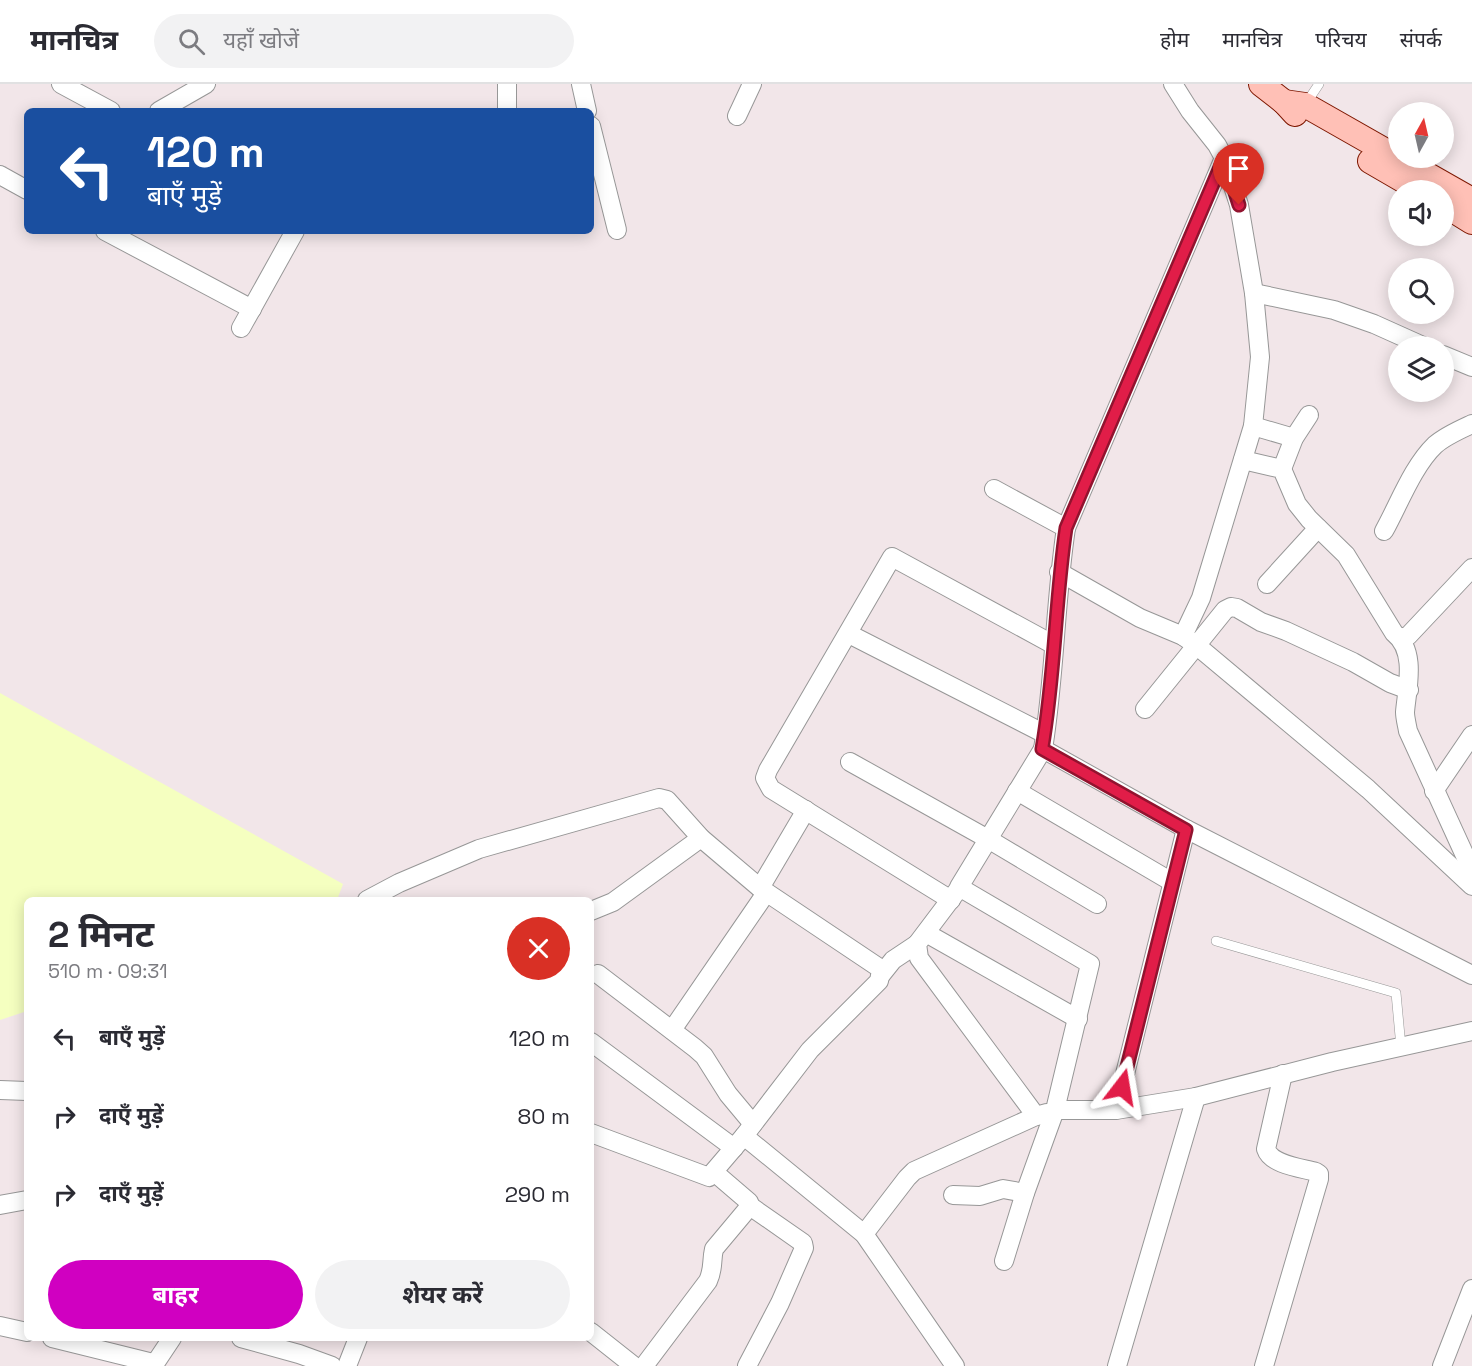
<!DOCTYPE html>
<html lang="hi">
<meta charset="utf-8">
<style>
body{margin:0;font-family:"Space Grotesk","Noto Sans Devanagari",sans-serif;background:#f2f2f3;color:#2b2b33;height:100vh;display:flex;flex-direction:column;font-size:22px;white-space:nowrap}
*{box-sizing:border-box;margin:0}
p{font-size:20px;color:#7c7c81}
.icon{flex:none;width:33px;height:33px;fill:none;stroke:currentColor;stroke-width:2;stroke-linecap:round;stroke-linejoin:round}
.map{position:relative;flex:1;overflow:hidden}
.sheet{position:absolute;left:24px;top:813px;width:570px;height:444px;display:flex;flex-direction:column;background:#fff;border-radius:9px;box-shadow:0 3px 15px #0003}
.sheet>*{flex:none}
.hud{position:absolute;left:24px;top:24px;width:570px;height:126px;border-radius:9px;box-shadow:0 3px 15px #0003;background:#1a4fa0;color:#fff;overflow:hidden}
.needle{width:39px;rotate:8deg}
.fabs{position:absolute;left:1388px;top:18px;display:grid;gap:12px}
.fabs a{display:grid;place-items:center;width:66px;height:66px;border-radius:50%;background:#fff;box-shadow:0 3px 15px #0003;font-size:30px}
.pin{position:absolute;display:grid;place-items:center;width:51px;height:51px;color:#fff;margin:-62px -26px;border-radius:50% 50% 50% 0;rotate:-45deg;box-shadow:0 0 6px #0007}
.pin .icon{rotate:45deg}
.me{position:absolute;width:66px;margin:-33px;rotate:14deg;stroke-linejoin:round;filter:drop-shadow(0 0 4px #0008)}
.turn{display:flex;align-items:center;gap:21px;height:126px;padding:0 24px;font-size:27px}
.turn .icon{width:78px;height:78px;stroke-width:2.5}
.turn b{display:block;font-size:42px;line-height:51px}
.round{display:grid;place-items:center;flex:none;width:63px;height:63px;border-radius:32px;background:#f2f2f3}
.overview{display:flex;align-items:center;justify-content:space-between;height:102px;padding:0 24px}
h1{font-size:36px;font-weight:700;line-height:45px}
.button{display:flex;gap:12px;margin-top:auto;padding:12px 24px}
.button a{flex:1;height:69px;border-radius:36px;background:#d000c1;color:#fff;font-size:24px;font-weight:700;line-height:69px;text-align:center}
.button a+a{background:#f2f2f3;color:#2b2b33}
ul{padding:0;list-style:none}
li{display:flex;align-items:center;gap:18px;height:78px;padding:0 24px}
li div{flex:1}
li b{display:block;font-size:22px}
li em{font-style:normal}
header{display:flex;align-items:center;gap:36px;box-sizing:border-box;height:84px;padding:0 30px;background:#fff;border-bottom:2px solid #e1e1e2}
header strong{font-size:28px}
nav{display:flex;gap:33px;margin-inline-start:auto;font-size:21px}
.search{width:420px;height:54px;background:#f2f2f3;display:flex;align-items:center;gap:15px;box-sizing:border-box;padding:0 21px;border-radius:33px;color:#7c7c81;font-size:22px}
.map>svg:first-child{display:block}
</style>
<header>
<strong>मानचित्र</strong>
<div class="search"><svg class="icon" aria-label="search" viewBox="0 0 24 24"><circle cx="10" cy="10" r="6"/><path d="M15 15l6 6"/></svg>यहाँ खोजें</div>
<nav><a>होम</a><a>मानचित्र</a><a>परिचय</a><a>संपर्क</a></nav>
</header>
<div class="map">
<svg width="1472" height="1282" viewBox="0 0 1472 1282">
<rect width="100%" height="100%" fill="#f2e6e9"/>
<!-- park -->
<path fill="#f5ffc0" d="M0,609L343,800L337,816H27V927L0,936Z"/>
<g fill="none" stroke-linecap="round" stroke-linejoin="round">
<defs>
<g id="service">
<path d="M1305,21L1319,0"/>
<path d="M1216,857L1396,909L1401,963"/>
</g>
<g id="minor">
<path d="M61,0L111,27"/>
<path d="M581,0L587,27"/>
<path d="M1173,0L1190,27L1217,61L1224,74L1239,121L1254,209L1260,273L1253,342L1201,514L1183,552"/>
<path d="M159,27L206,0"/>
<path d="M507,27V0"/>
<path d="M737,32L752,0"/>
<path d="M591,42L617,146"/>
<path d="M0,91L27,106"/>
<path d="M105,147L252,225"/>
<path d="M1254,209L1334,226L1374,240L1423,262"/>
<path d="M241,244L295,147"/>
<path d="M1443,271L1472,283"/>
<path d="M1253,342L1294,354"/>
<path d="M1243,376L1282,385L1297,420L1309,435L1346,471L1394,549C1417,567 1407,604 1405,628C1405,634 1407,641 1408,647L1472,787"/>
<path d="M1282,385L1294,354L1309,331"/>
<path d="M994,405L1066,444C1055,517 1055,592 1043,665"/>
<path d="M1066,444L1224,74"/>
<path d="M1384,447C1399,420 1413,382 1435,361C1445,352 1459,346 1472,340"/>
<path d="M1059,488L1140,534L1183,552L1196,561L1368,705L1472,802"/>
<path d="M1267,500L1318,444"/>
<path d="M849,550L1045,650"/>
<path d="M1400,554L1408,552L1472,484"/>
<path d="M1145,625L1225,526L1231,523L1237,524L1261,538L1286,547L1353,578L1390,599L1409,606"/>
<path d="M850,678L988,755L1097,820"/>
<path d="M1017,707L1172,798"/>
<path d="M1434,707L1472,651"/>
<path d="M1186,745L1116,1026L1196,1013L1332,978L1472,947"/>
<path d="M760,804L806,726"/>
<path d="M957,807L917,860L919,874L1036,1032L1047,1029"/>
<path d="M367,816L399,799L479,765L659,714L667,716L701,754L760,804L878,883L881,886L879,897L810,966L744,1052L709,1093L591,1049"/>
<path d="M951,816L771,705L765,694L768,686L892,473L1054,561"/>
<path d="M591,827L613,818L701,754"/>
<path d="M926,849L1078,935"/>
<path d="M598,890L695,964L704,972L728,1010L753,1040"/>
<path d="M881,891L893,876L917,860"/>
<path d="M672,946L766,809"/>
<path d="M591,958L734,1064"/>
<path d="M0,1006L27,1007"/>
<path d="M1116,1026H1055L1090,880L959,803L1043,665L1186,745L1472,891"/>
<path d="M744,1052L864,1150"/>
<path d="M953,1111L980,1112L1003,1105L1025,1109"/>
<path d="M0,1121L27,1116"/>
<path d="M1004,1177L1025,1109L1055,1026"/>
<path d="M0,1242L27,1248"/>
<path d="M591,1248L634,1282"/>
<path d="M52,1254L153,1279L156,1278L172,1254"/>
<path d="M241,1254L299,1270L332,1282"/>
<path d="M347,1282L358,1254"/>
<path d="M644,1282L708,1197C714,1184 711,1178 714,1165L750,1122L749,1118L714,1088"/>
<path d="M747,1282L780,1219L804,1164L803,1159L750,1122"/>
<path d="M955,1282L864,1150L907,1094L914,1087L1036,1032"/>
<path d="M1117,1282L1196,1013"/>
<path d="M1264,1282L1319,1095V1090L1316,1088C1302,1084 1271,1081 1266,1065L1283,990"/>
<path d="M1442,1282L1472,1205"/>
</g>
<g id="secondary">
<path d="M1261,0L1284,18L1295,30"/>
<path d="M1284,18L1305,21L1472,116"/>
<path d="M1370,77L1420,106"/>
<path d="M1443,120L1472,138"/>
</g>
</defs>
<!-- service casing -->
<use href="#service" stroke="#979797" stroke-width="10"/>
<!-- minor casing -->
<use href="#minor" stroke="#979797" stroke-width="20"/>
<!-- secondary casing -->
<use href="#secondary" stroke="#7e1700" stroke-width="26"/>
<!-- service -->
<use href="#service" stroke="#fff" stroke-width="9"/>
<!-- minor -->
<use href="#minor" stroke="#fff" stroke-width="18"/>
<!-- secondary -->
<use href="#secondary" stroke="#ffc0b6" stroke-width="24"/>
</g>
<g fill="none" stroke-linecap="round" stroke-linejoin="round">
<defs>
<path id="route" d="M1122,1003L1186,746L1042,665C1055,592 1055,517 1066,444L1224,74L1239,121"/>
</defs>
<!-- route casing -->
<use href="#route" stroke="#92132f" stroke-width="15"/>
<!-- route -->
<use href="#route" stroke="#e11d48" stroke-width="10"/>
</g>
</svg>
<div class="fabs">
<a><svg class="needle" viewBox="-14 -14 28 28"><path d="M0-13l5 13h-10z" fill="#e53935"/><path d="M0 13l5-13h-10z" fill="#7c7c81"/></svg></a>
<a><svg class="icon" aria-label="sound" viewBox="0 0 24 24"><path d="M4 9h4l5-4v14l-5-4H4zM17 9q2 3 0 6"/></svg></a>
<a><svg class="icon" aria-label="search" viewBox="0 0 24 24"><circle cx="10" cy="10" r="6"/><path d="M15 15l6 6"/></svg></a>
<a><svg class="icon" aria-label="layers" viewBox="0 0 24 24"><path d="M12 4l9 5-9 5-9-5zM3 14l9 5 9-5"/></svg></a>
</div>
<div class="pin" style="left:1239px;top:121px;background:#d93025"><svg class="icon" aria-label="arrive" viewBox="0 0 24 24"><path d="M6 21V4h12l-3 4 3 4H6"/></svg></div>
<svg class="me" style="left:1122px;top:1003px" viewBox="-20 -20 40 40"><path d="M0-17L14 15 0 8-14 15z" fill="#e11d48" stroke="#fff" stroke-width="4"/></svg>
<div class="hud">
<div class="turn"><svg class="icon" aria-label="left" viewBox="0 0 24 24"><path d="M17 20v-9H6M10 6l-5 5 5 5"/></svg><div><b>120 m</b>बाएँ मुड़ें</div></div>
</div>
<section class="sheet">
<div class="overview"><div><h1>2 मिनट</h1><p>510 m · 09:31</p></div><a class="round" style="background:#d93025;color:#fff"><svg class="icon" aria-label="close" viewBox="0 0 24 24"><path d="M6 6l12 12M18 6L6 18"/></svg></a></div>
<ul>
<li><svg class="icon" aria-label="left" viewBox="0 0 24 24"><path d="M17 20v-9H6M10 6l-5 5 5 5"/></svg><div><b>बाएँ मुड़ें</b></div><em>120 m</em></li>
<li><svg class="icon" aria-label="right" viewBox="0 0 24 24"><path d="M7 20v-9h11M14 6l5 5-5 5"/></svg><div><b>दाएँ मुड़ें</b></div><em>80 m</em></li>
<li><svg class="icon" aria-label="right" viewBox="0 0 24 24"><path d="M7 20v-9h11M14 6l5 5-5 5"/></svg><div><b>दाएँ मुड़ें</b></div><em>290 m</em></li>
</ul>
<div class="button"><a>बाहर</a><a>शेयर करें</a></div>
</section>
</div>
